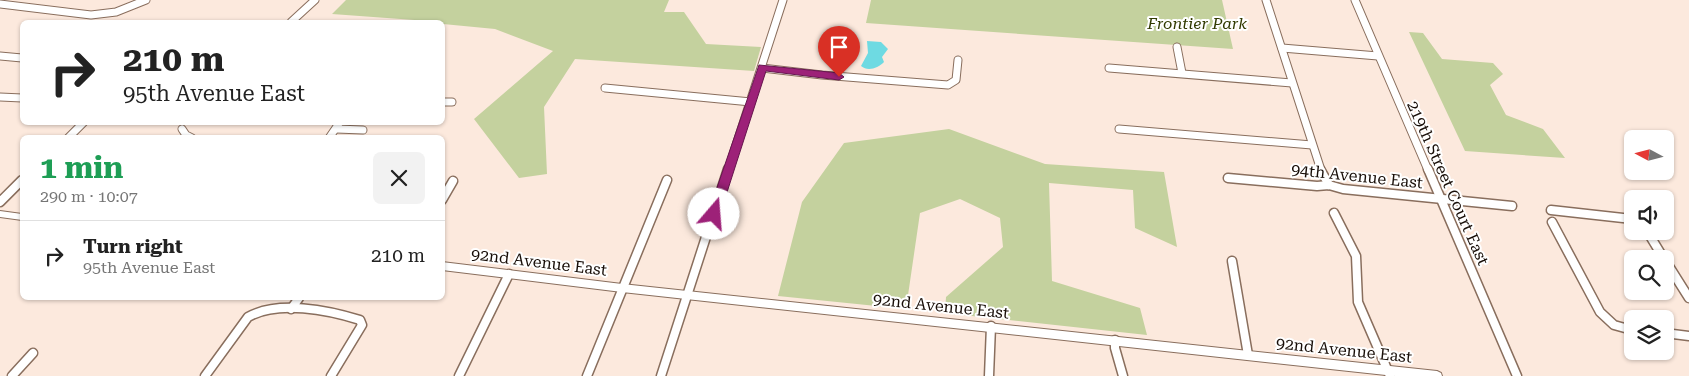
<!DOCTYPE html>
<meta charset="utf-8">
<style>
body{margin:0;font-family:"Roboto Serif",serif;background:#f2f2f2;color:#222;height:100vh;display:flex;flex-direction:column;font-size:19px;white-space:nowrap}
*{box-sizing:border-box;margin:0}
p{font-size:16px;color:#767676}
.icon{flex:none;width:28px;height:28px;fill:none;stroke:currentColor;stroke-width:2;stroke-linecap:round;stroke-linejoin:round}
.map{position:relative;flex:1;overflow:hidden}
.drawer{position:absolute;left:20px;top:135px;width:425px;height:165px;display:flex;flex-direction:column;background:#fff;border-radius:8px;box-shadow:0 1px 4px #0004}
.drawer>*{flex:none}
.banner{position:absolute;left:20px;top:20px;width:425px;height:105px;border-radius:8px;box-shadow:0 1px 4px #0004;background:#fff;color:#222;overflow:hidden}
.needle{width:32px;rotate:277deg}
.tools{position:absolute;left:1624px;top:130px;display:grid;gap:10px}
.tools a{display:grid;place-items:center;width:50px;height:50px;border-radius:8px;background:#fff;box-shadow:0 1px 4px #0004;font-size:25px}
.pin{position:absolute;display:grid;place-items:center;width:42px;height:42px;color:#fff;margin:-51px -21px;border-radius:50% 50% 50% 0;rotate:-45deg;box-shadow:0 0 5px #0007}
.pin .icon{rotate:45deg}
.me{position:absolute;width:55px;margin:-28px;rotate:18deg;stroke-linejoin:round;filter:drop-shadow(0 0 4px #0008)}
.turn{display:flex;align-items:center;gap:18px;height:105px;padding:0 20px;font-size:22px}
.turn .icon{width:65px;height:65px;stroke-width:2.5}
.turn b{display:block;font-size:35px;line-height:42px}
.round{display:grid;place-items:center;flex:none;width:52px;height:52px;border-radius:8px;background:#f2f2f2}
.overview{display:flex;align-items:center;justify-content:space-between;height:85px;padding:0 20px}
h1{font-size:30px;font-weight:700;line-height:38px;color:#1e9e55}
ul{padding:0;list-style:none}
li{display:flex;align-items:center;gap:15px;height:70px;padding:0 20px;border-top:1px solid #e0e0e0}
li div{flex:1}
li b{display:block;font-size:19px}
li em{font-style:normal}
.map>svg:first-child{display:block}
</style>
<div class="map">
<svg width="1689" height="376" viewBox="0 0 1689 376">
<rect width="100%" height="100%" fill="#fce9dd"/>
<!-- green -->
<g fill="#c4d19e">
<path d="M346,0H669L664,12H684L706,44L761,47L754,71L575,59L544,107L547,174L519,178L474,119L553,51L495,29L443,24L442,22L332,14Z"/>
<path d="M871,0H1222L1233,49L866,23Z"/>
<path d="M1409,32L1423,33L1442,59L1493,63L1503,74L1490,85L1506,115L1543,129L1565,158L1465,151Z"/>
<path d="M949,129L1045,164L1164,172L1177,247L1135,228L1133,190L1049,183L1052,281L1140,308L1147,335L945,313L946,297L1003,247L1000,218L960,199L920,213L906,309L778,296L802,202L844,143Z"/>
</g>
<!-- water -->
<path fill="#6edae2" d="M867,41L881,42L888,49L882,57L884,62C878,68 868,72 861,66L868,53Z"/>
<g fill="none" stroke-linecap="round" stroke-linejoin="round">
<defs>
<g id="minor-far1">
<path d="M1266,0L1321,170"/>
<path d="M1355,0L1428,170"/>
<path d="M0,4L91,15L116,12L146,0"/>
<path d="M291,22L315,0"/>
<path d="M1177,47L1182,73"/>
<path d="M1282,48L1378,56"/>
<path d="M0,56L22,58"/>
<path d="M762,68L822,75L948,85L956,80L958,60"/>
<path d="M1109,68L1292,83"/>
<path d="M605,88L751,102"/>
<path d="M0,97L22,98"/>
<path d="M442,102H452"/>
<path d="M182,129L186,135L192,138"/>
<path d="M336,129L363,130"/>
<path d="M1119,129L1312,145"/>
<path d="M68,138L84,122"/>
<path d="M329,138L340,122"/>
<path d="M728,170L783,0"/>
</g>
<g id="minor">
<path d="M1320,169L1329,185"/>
<path d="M1428,169L1517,376"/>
<path d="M1228,178L1317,186L1329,185L1343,189L1512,206"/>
<path d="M442,200L453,181"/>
<path d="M0,202L22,180"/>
<path d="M1551,210L1632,219"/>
<path d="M1334,213L1356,256L1358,302L1390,376"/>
<path d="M1552,222L1600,312L1614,325L1632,330"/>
<path d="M1665,222H1667"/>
<path d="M1647,231L1664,259"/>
<path d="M1665,260L1689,298"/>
<path d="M1232,261L1248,355"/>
<path d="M291,309L299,298"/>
<path d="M1665,333L1689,336"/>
<path d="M1115,340V348L1123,376"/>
<path d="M12,376L33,353"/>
<path d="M205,376L248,317C278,300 328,310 360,320L362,325L331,376"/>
<path d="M459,376L509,274"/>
<path d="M587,376L667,180"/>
<path d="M661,376L728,169"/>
<path d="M989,376L991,326"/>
</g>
<g id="tertiary">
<path d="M0,211L22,214V220L0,217Z"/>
<path d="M442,262L622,284L1437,371L1441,373L1442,376H1395L622,292L442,270Z"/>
</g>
</defs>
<!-- minor-far1 casing -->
<use href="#minor-far1" stroke="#896e5d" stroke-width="9"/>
<!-- minor casing -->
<use href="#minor" stroke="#896e5d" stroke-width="11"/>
<!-- tertiary casing -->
<use href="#tertiary" stroke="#896e5d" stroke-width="2"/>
<!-- minor-far1 -->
<use href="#minor-far1" stroke="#fff" stroke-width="7"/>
<!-- minor -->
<use href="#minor" stroke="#fff" stroke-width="8"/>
<!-- tertiary -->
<use href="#tertiary" fill="#fff" fill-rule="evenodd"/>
</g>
<!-- route -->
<path fill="#9d2178" stroke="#66154e" d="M759,65L839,73L844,77L839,80L766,71L720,214L714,218L708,214Z"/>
<g text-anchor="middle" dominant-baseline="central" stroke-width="4" stroke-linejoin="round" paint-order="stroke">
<!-- park labels -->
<g font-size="16" font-style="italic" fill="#313a00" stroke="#fff">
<text x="1197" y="23">Frontier Park</text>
</g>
<!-- street labels -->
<g font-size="16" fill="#170d07" stroke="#fff">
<text transform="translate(1357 176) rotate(6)">94th Avenue East</text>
<text transform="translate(1448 183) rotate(66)">219th Street Court East</text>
<text transform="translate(539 262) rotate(7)">92nd Avenue East</text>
<text transform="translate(941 306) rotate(6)">92nd Avenue East</text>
<text transform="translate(1344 350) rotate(6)">92nd Avenue East</text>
</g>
</g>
</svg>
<div class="tools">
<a><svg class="needle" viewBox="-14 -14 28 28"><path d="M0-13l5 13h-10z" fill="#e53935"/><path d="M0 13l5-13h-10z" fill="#767676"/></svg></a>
<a><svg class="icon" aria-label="sound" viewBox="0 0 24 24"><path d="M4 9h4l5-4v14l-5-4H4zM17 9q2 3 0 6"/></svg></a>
<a><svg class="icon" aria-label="search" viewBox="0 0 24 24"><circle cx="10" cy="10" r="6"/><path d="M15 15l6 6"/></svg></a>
<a><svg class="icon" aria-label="layers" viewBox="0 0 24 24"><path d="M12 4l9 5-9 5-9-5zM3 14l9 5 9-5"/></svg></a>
</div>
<div class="pin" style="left:839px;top:77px;background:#d93025"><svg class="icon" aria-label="arrive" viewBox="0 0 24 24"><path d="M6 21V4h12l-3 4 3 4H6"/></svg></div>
<svg class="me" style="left:714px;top:214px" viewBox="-20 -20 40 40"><circle r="19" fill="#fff"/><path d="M0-13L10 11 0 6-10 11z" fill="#9d2178"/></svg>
<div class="banner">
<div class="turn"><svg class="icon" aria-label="right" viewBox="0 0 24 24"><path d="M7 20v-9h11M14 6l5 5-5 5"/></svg><div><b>210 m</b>95th Avenue East</div></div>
</div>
<section class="drawer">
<div class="overview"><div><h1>1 min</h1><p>290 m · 10:07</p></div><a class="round"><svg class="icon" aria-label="close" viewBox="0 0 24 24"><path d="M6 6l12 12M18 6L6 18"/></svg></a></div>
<ul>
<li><svg class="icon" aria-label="right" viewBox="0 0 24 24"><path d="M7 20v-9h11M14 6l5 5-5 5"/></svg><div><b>Turn right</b><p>95th Avenue East</p></div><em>210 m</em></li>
</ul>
</section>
</div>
